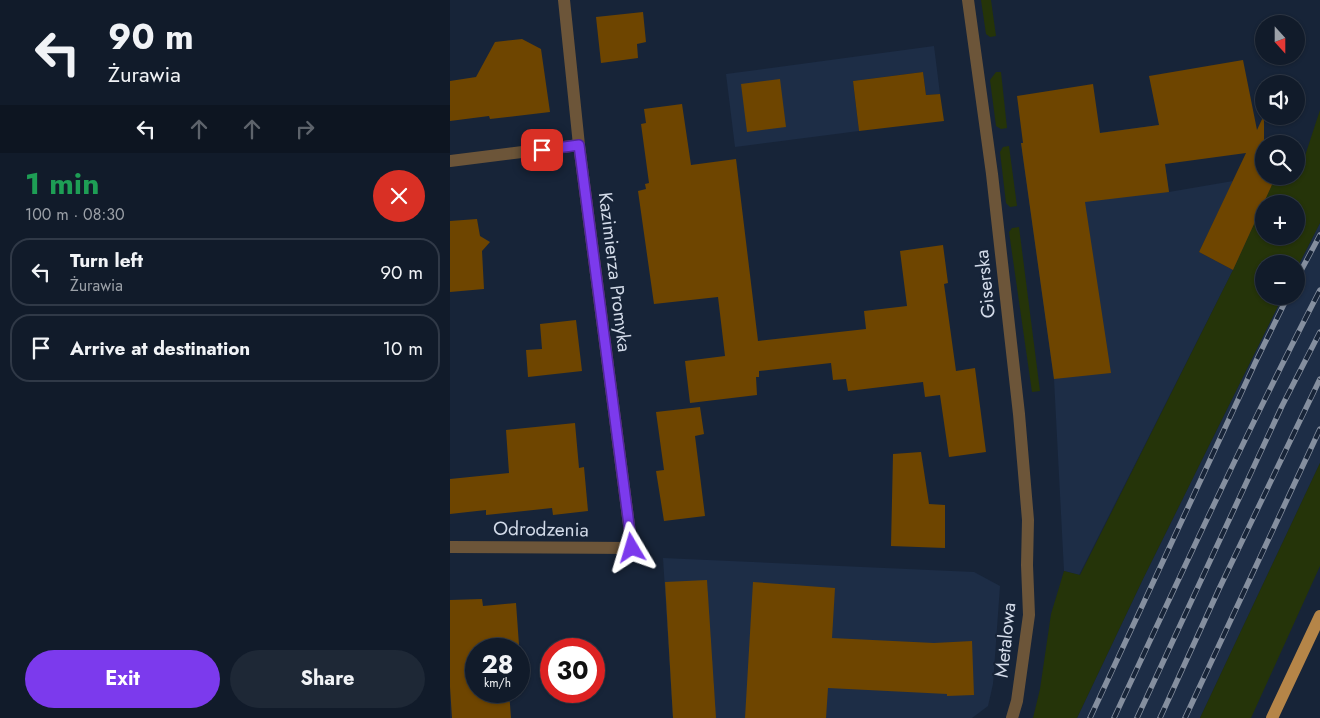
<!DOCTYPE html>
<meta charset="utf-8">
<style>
body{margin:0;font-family:Jost,sans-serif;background:#1e2836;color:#f1f3f6;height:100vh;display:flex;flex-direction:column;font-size:19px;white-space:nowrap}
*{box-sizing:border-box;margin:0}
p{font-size:16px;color:#9ca1a8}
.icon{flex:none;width:28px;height:28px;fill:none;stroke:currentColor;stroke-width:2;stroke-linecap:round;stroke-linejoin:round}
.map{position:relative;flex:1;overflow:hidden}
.panel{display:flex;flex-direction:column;background:#111b2a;width:450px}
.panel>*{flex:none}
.banner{background:#111b2a;color:#f1f3f6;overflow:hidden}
.needle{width:32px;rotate:159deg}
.fabs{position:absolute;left:805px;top:15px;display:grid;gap:10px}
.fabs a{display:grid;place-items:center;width:50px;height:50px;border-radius:50%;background:#111b2a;box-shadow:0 1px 4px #0004,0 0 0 1px #303947;font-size:25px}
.speed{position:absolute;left:15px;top:638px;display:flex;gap:10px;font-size:25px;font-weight:700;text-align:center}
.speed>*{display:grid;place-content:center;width:65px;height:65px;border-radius:50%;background:#111b2a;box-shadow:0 1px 4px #0004,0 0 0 1px #303947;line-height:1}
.speed small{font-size:12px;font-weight:400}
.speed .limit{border:8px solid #d22;background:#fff;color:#111}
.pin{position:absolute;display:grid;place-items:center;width:42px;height:42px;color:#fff;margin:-21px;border-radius:10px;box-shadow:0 2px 8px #0006}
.me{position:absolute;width:55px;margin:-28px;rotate:353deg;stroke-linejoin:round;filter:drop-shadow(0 0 4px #0008)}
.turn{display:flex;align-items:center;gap:18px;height:105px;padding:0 25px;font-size:22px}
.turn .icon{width:65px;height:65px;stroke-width:2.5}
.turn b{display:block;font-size:35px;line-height:42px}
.lanes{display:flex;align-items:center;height:48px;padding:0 25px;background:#0003;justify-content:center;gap:25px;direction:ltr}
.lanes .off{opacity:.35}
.round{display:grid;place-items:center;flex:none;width:52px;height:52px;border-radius:26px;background:#1e2836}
.headline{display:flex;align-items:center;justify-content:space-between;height:85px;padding:0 25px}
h1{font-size:30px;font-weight:700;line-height:38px;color:#1e9e55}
.button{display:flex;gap:10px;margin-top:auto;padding:10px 25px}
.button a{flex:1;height:58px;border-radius:30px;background:#7c3aed;color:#fff;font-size:20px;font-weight:700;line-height:58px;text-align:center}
.button a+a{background:#1e2836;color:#f1f3f6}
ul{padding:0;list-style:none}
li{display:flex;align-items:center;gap:15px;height:68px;margin:0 10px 8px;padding:0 15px;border:2px solid #303947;border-radius:20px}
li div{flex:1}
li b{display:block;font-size:19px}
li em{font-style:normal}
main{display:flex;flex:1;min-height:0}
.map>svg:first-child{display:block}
</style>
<main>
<section class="panel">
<div class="banner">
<div class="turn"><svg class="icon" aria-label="left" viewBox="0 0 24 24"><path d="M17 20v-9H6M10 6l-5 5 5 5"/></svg><div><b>90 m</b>Żurawia</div></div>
<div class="lanes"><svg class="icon" aria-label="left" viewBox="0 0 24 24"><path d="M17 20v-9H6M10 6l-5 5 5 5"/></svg><svg class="icon off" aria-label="ahead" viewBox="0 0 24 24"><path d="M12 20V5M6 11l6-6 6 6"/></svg><svg class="icon off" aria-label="ahead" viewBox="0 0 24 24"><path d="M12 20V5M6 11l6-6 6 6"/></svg><svg class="icon off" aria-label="right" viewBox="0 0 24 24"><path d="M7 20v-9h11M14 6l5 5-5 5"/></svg></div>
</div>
<div class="headline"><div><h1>1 min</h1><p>100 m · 08:30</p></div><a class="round" style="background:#d93025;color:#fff"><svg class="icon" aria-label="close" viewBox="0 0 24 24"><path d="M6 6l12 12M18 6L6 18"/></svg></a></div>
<ul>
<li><svg class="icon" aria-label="left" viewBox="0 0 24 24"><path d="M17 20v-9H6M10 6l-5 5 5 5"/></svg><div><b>Turn left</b><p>Żurawia</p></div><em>90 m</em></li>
<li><svg class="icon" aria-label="arrive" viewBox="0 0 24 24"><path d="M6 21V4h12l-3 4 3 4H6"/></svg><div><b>Arrive at destination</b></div><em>10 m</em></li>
</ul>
<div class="button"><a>Exit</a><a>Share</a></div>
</section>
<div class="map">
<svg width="870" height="718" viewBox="0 0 870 718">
<rect width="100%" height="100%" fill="#172438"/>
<!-- built -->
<g fill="#1d2d46">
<path d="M484,46L490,94L476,95L473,72L403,81L409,131L285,147L276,74Z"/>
<path d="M709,125L719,192L783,181L749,252L783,270L629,575L614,571L604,379L571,143Z"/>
<path d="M870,223V463L750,718H627L693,579L833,296H846V270Z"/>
<path d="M213,558L524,572L550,586L543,684L538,706L522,718H223Z"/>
</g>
<!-- green -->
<g fill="#253409" fill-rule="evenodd">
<path d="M531,0H541L546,36L540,37L536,34Z"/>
<path d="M546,72H551L557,128L551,129L546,126L540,80Z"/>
<path d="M870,110V223L846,270V264H814V296H833L693,579L627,718H583L590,689L601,614L614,571L630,575L783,270L825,178L846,176V170L851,168ZM814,204H846V236H814Z"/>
<path d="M559,146L567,206L560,207L556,203L550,152L553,147Z"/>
<path d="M569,227L590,391L582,392L559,232L562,228Z"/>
<path d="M870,463V566L801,718H750Z"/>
</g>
<!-- building -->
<g fill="#6e4500">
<path d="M193,12L196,42L187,44L188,58L151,63L146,17Z"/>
<path d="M72,39L91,49L100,112L40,119L39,116L0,121V81L26,77L45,42Z"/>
<path d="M793,60L807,130L814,115V176H826L783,270L749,252L796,153L715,164L719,192L635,202L661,373L604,379L571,143H573L567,96L643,84L650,133L709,125L699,76Z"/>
<path d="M473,72L476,95L490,94L494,121L409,131L403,81Z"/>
<path d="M330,79L336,127L297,132L291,84Z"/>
<path d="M232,104L241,165L286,159L308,341L416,329L414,311L457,306L450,251L493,245L498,283L494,284L506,371L525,368L536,452L499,457L490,395L475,397L473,382L398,391L396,379L383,380L381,363L309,371V377H306L307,395L240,403L235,361L275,356L268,297L204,304L188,191L196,189L195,184L199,183L191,124L196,123L194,109Z"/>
<path d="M27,219L30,236L40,242L32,251L34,289L0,292V221Z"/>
<path d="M126,320L132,371L78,377L76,350L92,349L90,324Z"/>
<path d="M250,407L254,434L245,436L255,516L214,521L206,471L214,470L206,412Z"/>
<path d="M125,423L129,468L134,467L138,511L103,515L102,508L36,515V510L0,514V479L59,473L56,430Z"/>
<path d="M471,452L479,504L495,505V548L441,546L443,454Z"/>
<path d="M257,580L266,718H223L215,582Z"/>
<path d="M303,582L385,588L382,638L484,643L522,641L524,695L497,696V694L378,688L376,718H295Z"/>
<path d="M32,599L33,606L66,603L70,659H69V649H26V691H59L61,718H2L0,687V600Z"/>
</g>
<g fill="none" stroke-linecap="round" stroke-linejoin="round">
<!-- minor -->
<g stroke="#6c5539" stroke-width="12">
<path d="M518,0L542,174L569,414L578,520L577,565L579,615L567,701L562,718"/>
<path d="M0,161L129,145"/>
<path d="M0,547L182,548L129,145L114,0"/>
</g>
<!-- major -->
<path stroke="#b58548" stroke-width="12" d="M822,718L870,616"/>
<defs>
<g id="rail">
<path d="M846,280L870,235"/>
<path d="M640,718L807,359L838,296"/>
<path d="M664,718C731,574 797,431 870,290"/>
<path d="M687,718L832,406L870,332"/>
<path d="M710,718L769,589L870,379"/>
<path d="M735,718L870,429"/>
</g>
</defs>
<!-- rail casing -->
<use href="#rail" stroke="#858f9f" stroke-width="5.5"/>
<!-- rail -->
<use href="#rail" stroke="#172438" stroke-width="4" stroke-dasharray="11" stroke-linecap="butt"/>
</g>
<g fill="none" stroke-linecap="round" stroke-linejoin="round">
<defs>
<path id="route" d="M92,150L129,145L182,548"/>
</defs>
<!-- route casing -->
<use href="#route" stroke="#51269a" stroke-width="12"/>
<!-- route -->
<use href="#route" stroke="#7c3aed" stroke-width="9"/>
</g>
<g text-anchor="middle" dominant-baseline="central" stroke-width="4" stroke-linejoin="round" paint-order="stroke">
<!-- street labels -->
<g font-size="19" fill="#d3dbe9" stroke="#172438">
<text transform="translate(165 272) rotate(83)">Kazimierza Promyka</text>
<text transform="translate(535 284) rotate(-96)">Giserska</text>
<text transform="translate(91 529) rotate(1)">Odrodzenia</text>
<text transform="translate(555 640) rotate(-84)">Metalowa</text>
</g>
</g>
</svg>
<div class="fabs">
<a><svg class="needle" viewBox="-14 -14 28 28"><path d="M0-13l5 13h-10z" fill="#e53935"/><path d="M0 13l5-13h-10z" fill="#9ca1a8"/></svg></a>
<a><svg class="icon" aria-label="sound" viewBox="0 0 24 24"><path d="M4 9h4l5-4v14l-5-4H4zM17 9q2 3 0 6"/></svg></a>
<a><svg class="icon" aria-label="search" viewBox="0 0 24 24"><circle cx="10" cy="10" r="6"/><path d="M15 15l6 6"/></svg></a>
<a>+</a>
<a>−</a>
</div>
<div class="speed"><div>28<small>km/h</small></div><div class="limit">30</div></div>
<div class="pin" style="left:92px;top:150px;background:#d93025"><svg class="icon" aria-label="arrive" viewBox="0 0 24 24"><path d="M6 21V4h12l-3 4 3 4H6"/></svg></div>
<svg class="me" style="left:182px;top:548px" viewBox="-20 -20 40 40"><path d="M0-17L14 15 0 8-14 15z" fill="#7c3aed" stroke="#fff" stroke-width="4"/></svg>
</div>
</main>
